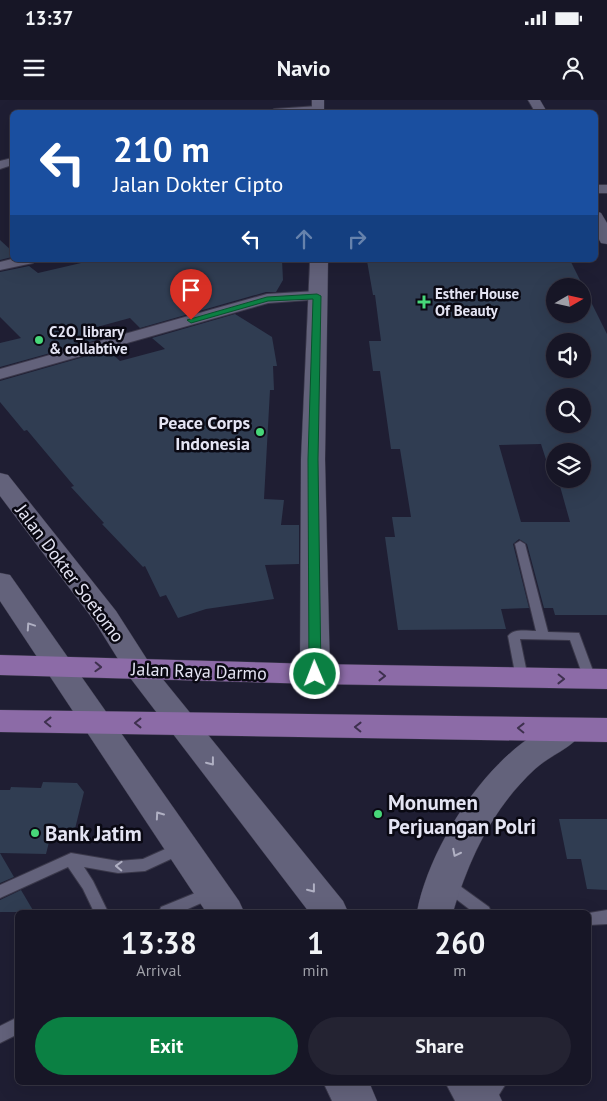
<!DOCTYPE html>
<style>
body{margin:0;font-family:"PT Sans",sans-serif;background:#242332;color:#f1f3f6;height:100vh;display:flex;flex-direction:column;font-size:19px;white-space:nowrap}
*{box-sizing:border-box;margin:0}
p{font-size:16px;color:#9e9fa7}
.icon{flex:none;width:28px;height:28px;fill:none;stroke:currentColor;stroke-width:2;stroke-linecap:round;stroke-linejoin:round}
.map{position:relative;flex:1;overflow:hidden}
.details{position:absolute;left:15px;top:810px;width:576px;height:175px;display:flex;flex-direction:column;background:#171626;border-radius:8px;box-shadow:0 5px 20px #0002,0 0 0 1px #363543}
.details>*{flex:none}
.top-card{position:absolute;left:10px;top:10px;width:588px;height:152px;border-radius:8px;box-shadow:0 5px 20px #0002,0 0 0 1px #363543;background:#1a4fa0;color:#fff;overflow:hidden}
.needle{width:32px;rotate:81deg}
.tools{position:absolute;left:546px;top:178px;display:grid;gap:10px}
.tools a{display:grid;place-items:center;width:45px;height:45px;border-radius:50%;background:#171626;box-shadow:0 5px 20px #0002,0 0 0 1px #363543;font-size:25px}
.pin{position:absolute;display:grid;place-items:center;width:42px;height:42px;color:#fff;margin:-51px -21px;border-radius:50% 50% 50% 0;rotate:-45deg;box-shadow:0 0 5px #0007}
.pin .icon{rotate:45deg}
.me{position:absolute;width:55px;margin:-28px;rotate:359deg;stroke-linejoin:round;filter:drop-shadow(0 0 4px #0008)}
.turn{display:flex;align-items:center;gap:18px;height:105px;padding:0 20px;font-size:22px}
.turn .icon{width:65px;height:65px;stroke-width:2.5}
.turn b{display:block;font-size:35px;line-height:42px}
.lanes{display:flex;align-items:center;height:48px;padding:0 20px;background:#0003;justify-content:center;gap:25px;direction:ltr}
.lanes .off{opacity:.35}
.eta{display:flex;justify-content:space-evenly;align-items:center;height:85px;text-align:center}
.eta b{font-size:30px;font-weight:600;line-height:35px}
.primary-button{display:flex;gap:10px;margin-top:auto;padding:10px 20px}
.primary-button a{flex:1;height:58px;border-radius:30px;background:#0b8043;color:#fff;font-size:20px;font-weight:600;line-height:58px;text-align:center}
.primary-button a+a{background:#242332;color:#f1f3f6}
.status{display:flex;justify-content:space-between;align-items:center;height:35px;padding:0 25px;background:#171626;direction:ltr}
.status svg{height:14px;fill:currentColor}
header{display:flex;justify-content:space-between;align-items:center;height:65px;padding:0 20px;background:#171626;font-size:22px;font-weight:600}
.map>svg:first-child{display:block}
</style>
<div class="status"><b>13:37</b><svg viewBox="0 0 49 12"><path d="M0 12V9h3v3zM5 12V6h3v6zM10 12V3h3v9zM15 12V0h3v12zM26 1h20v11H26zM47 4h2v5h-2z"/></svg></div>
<header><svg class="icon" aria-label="menu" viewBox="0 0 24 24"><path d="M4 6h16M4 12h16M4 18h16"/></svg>Navio<svg class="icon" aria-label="person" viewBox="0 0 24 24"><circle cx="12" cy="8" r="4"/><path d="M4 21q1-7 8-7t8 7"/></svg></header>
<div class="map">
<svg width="607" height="1001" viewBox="0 0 607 1001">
<rect width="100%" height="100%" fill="#1f1e33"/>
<!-- building -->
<g fill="#303d52" fill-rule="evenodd">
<path d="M0,140L12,151V157L0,160Z"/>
<path d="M94,160H282L283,180L276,192H266L140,228L130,218L86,230L97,240L0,267V243L21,238L0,217V172L29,166L38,173Z"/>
<path d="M570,160L607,234V515H555L553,508H544L527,444L519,439L513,444L529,508L501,509L506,529L398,530L385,437H395L392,417H411L400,349H391L380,271H373L369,241H381L375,195H373L367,161ZM555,186H582V214H555ZM555,241H582V269H555ZM555,296H582V324H555ZM541,344L550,372H555V351H582V379H558L570,422H521L499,345Z"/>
<path d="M235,214L272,237L277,266H273L274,290H270L264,399L284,400L281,425H299V464L265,465L274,499L206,509L178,518L166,495L160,497L145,466L143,467L102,424L104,423L71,387L74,386L27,330L24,331L0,302V281L108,250L120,261L165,249L152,238Z"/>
<path d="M43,682L77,683L84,692L75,729L65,737L63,742H49L46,754L0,753L14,777L0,783V690H10L11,687L41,688Z"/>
<path d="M559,719H607V790L587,789L581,759H567Z"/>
<path d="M21,790L34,812H0V800Z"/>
</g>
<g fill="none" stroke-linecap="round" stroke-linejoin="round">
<defs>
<g id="lane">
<path d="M520,441L525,444L548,532L579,533L596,579L594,582H586L584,579L570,540L520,539L528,578L526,581H518L516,578L508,536C514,528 527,531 536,531L515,444Z"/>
<path d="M181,742L186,744L188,748L186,752L145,771L118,773L84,767L93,781L108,812H94L83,789L68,767L0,798V785L71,753L118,761L143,759Z"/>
<path d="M448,779L453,781L489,807L491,812H473L443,789L441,785L443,781Z"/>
<path d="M210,787L215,789L217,793L215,797L181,812H159L161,807Z"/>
<path d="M607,810V824L589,825V813Z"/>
<path d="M18,917V934L0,943V926Z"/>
<path d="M488,982H507L495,1001H475Z"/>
</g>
<g id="street">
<path d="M318,6L323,9L322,11L269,12L274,9Z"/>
<path d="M12,58V65L0,69V61Z"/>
<rect x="595" y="85" width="12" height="8"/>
<path d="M12,159V160H35L33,163L0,170V162Z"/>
<path d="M317,191L322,193L325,196L322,199L268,203L0,279V269L267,194Z"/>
</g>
<g id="secondary">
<rect x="312" y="0" width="12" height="12"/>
<path d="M528,0H540L547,12H535Z"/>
<path d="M595,111L601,113L607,123V144L601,143L595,132Z"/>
<path d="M310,160H328L325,359L330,574L326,581L315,584L304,581L300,574L301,359Z"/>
<path d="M0,373L8,375L116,511L148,561L343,801L348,812H309L128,575L95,522L0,396Z"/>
<path d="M0,473L10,475L239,801L244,812H206L0,501Z"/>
<path d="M569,618L580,621L585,629C575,647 550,655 535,669C492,709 470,757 453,812H417C430,742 497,639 569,618Z"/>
<path d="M323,982H369L377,1001H332Z"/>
<path d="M445,982H493L502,1001H455Z"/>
</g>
<g id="primary">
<path d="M0,555L315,564L607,569V589L315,584L0,575Z"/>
<path d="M0,610L607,618V642L0,632Z"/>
</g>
</defs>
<!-- lane casing -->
<use href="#lane" stroke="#3a384a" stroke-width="2"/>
<!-- street casing -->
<use href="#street" stroke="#3a384a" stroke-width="2"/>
<!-- secondary casing -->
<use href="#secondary" stroke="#3a384a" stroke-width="1"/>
<!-- primary casing -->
<use href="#primary" stroke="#3a384a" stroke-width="1"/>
<!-- lane -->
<use href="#lane" fill="#63627b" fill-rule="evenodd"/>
<!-- street -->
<use href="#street" fill="#63627b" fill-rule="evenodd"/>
<!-- secondary -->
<use href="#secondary" fill="#63627b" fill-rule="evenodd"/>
<!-- primary -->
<use href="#primary" fill="#8c6ba7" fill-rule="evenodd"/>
</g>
<!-- one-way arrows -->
<defs><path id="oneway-chevron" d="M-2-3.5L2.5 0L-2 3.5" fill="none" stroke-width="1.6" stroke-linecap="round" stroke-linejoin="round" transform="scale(1.25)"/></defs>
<g stroke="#b0b0c3">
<use href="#oneway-chevron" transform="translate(30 526) rotate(-124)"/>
<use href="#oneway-chevron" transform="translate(211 662) rotate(52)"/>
<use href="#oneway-chevron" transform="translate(159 715) rotate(-125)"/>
<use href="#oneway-chevron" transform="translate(456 753) rotate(117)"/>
<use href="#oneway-chevron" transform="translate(119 766) rotate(-178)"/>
<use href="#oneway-chevron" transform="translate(312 789) rotate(52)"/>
</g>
<g stroke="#3e304e">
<use href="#oneway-chevron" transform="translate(98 567) rotate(2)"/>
<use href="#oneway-chevron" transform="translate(382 576) rotate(1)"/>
<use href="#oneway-chevron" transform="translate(561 579) rotate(1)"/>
<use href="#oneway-chevron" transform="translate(48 622) rotate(-179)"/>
<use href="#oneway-chevron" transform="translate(138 623) rotate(-180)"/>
<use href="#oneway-chevron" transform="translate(358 627) rotate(-179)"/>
<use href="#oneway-chevron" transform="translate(521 628) rotate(-179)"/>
</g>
<!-- route -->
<path fill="#0b8043" stroke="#07532c" d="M317,194L321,196L318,359L321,574L315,579L309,574L308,359L313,199L268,201L191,223L187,220L267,197Z"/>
<!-- markers -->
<g fill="#47d779" stroke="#0a0913" stroke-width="2">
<path d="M421.5 194.5h5v5h5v5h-5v5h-5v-5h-5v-5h5z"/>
<circle cx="39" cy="240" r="5"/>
<circle cx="260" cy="332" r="5"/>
<circle cx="378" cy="714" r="5"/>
<circle cx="35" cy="733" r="5"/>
</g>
<g text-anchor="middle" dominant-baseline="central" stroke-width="5" stroke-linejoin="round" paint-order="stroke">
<!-- far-poi labels -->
<g font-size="15" font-weight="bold" fill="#e4e4f3" stroke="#0a0913" text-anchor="start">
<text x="435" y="193">Esther House<tspan x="435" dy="17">Of Beauty</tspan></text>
<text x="49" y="231">C2O_library<tspan x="49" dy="17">&amp; collabtive</tspan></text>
</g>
<!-- poi labels -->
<g font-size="18" font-weight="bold" fill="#e4e4f3" stroke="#0a0913" text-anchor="end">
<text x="250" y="322">Peace Corps<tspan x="250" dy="21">Indonesia</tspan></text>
</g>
<!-- street labels -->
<g font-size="18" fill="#e4e4f3" stroke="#0a0913">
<text transform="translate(70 473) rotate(53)">Jalan Dokter Soetomo</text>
<text transform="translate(199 571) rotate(2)">Jalan Raya Darmo</text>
</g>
<!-- near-poi labels -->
<g font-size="21" font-weight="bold" fill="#e4e4f3" stroke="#0a0913" text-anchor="start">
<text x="388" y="702">Monumen<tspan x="388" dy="24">Perjuangan Polri</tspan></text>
<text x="45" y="733">Bank Jatim</text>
</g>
</g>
</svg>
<div class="tools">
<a><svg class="needle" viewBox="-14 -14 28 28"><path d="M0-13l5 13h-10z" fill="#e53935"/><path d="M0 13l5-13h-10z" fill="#9e9fa7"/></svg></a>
<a><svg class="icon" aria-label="sound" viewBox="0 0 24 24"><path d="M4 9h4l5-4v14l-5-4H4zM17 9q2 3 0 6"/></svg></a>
<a><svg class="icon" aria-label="search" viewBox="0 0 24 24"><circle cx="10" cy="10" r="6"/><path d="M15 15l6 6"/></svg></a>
<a><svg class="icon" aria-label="layers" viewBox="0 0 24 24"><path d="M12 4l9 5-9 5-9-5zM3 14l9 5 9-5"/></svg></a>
</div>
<div class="pin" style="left:191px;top:220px;background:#d93025"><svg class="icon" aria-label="arrive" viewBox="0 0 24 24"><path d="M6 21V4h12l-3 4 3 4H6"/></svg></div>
<svg class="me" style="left:315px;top:574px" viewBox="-20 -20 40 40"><circle r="17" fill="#0b8043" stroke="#fff" stroke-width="3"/><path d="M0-11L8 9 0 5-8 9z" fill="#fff"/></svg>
<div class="top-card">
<div class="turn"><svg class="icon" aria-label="left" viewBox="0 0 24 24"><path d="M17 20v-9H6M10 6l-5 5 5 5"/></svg><div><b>210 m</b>Jalan Dokter Cipto</div></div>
<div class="lanes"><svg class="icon" aria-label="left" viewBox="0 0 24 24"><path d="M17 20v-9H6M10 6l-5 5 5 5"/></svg><svg class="icon off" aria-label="ahead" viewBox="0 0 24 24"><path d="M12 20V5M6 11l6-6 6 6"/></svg><svg class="icon off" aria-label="right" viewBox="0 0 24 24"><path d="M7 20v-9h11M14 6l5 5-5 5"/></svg></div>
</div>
<section class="details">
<div class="eta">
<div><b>13:38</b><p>Arrival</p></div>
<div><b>1</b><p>min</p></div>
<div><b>260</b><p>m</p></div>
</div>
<div class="primary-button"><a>Exit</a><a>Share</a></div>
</section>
</div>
